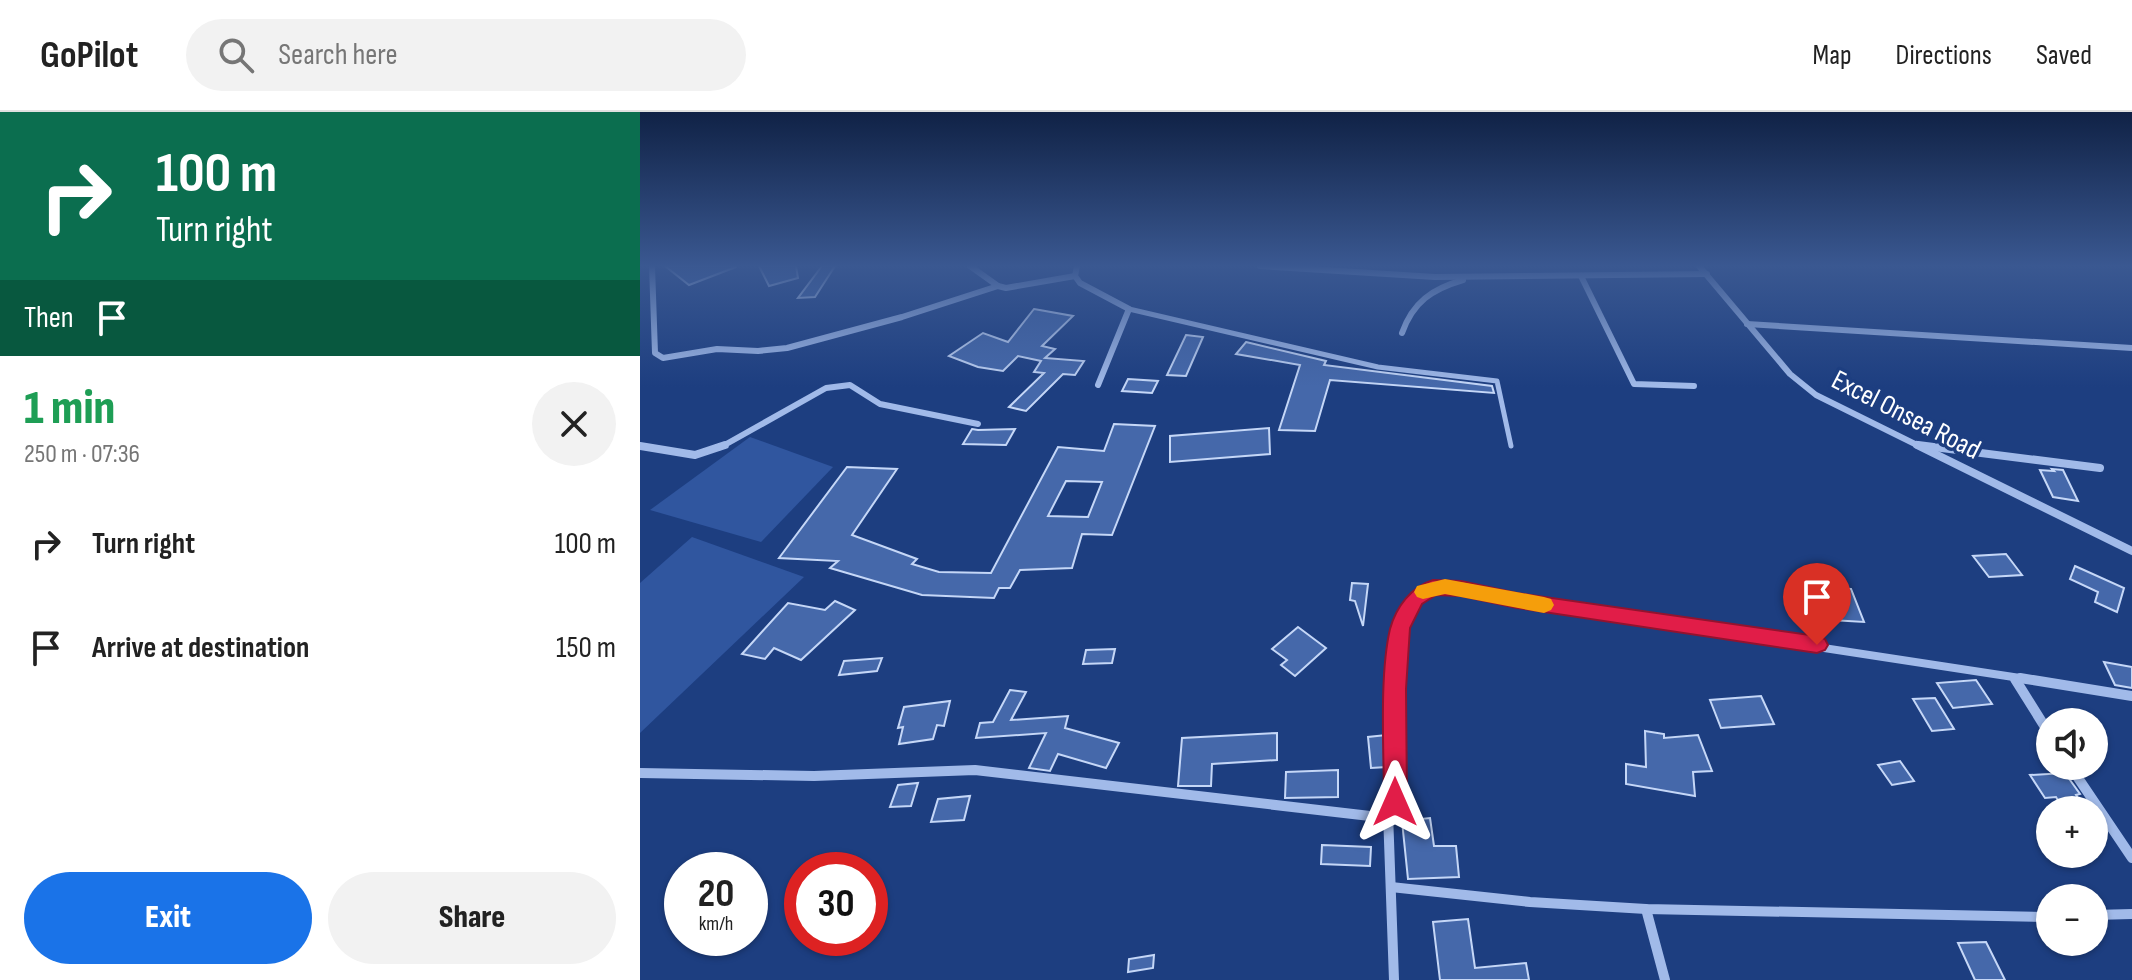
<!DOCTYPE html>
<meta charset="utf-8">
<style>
body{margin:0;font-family:"Sofia Sans Condensed",sans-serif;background:#f2f2f2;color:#222;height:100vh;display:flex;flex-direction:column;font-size:30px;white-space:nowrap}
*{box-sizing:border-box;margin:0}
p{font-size:26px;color:#767676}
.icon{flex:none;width:44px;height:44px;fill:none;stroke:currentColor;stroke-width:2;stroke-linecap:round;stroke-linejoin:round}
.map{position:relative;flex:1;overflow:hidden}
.side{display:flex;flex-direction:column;background:#fff;width:640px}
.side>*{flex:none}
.hud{background:#0b6e4f;color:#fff;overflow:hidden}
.fabs{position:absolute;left:1396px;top:596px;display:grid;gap:16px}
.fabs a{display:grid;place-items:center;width:72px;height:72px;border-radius:50%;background:#fff;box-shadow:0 2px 6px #0004;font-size:40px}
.speed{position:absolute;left:24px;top:740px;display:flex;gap:16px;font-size:40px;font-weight:700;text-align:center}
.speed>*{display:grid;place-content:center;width:104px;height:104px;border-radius:50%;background:#fff;box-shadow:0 2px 6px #0004;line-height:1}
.speed small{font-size:20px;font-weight:400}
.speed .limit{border:12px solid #d22;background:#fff;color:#111}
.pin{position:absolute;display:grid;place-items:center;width:68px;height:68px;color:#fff;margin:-82px -34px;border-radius:50% 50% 50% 0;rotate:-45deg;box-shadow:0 0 8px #0007}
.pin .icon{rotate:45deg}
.me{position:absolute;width:88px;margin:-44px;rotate:0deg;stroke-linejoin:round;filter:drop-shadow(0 0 6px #0008)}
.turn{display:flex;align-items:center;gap:28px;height:168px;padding:0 24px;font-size:36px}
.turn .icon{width:104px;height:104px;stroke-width:2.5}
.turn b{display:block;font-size:56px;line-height:68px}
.then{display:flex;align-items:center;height:76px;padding:0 24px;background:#0003;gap:16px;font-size:30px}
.round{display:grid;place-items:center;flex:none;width:84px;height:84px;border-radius:42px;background:#f2f2f2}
.overview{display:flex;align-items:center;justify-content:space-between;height:136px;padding:0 24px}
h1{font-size:48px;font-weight:800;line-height:60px;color:#1e9e55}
.action{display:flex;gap:16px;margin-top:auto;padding:16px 24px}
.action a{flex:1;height:92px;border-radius:48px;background:#1a73e8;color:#fff;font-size:32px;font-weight:800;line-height:92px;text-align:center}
.action a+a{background:#f2f2f2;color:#222}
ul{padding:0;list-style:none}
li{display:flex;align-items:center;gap:24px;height:104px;padding:0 24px}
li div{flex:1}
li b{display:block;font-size:30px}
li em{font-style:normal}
header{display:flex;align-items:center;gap:48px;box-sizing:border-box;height:112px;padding:0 40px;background:#fff;border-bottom:2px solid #e0e0e0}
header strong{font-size:38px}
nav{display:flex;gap:44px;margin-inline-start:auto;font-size:28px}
.search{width:560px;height:72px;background:#f2f2f2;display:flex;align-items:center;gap:20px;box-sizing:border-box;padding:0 28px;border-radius:44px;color:#767676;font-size:30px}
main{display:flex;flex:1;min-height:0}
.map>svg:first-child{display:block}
</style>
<header>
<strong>GoPilot</strong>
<div class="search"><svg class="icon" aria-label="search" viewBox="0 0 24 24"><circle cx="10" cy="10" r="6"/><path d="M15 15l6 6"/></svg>Search here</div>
<nav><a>Map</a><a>Directions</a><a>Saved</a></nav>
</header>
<main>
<section class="side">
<div class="hud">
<div class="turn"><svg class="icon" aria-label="right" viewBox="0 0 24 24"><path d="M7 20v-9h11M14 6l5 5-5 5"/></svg><div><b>100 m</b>Turn right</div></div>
<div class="then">Then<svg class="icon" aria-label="arrive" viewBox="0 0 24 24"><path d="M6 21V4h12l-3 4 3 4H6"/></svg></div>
</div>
<div class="overview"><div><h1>1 min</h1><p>250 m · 07:36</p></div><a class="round"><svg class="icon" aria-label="close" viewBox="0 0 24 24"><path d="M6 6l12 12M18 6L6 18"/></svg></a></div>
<ul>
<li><svg class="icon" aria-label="right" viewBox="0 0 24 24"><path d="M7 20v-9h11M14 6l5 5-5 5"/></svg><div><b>Turn right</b></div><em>100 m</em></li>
<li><svg class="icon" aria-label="arrive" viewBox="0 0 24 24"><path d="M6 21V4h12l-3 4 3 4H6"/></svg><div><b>Arrive at destination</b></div><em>150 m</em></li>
</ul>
<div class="action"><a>Exit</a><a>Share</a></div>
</section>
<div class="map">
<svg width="1492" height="868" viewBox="0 0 1492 868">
<rect width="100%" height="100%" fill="#1d3e80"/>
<!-- green -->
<g fill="#30569f">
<path d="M110,325L193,355L121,430L10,398Z"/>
<path d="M52,425L164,465L0,621V471Z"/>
</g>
<!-- building -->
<g fill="#4568aa" stroke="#c5d7f7" stroke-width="2" fill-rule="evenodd">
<path d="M25,154H96V155L49,173Z"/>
<path d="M119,154H156L158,166L129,174Z"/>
<path d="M182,154H195L175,185L158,186Z"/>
<path d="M394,197L433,204L402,234L415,237L405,246L444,249L435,263L423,262L386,299L369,295L404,261L394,260L401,249L378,244L363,259L338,255L309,244L343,221L368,230Z"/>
<path d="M546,223L563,225L546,264L527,263Z"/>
<path d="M606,230L686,249L684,253L852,274L854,281L690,268L675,319L639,318L660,253L596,242Z"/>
<path d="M488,267L518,269L512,281L482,279Z"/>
<path d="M474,312L515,314L472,423L442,422L432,456L380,458L370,476H359L354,486L282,483L190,456L198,449L139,446L207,355L257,357L212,423L277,447L272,452L299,460L351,461L418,335L464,339ZM426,369L462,370L448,405L408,404Z"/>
<path d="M629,316L630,342L530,350V324Z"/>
<path d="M332,317L338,318L375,317L366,333L323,332Z"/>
<path d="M1412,357L1423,358L1438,389L1413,385L1400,358L1414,359Z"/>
<path d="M1366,442L1382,463L1349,465L1333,444Z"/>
<path d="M1435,454L1484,476L1477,500L1455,490L1458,480L1430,467Z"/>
<path d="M712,471L728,472L723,514L715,489L710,488Z"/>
<path d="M1172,475L1211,477L1224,510L1191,508L1185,492L1177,491Z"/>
<path d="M195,489L215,498L161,548L134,536L125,547L102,542L148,491L185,498Z"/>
<path d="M658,515L686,536L655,564L641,553L647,548L632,537Z"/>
<path d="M475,537L472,551L443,552L446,538Z"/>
<path d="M242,546L237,559L199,563L204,549Z"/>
<path d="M1464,550L1492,555V576L1475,573Z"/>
<path d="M1336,568L1352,592L1313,596L1297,571Z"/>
<path d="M370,578L386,580L371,608L428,604L425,616L479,631L466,656L418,642L410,659L389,656L406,621L336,626L340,611L353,610Z"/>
<path d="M1121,584L1134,612L1081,616L1070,588Z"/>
<path d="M1295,586L1314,617L1292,619L1273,587Z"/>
<path d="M310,589L304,614L297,613L293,627L259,632L263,615L258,616L264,595Z"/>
<path d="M1005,619L1024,622V626L1058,623L1072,659L1053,660L1055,684L986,672V652L1006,655Z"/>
<path d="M637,621V648L572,652L571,674H538L542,626Z"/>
<path d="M746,623L747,655L731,656L728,625Z"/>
<path d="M1260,649L1274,669L1252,673L1238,653Z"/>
<path d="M698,658V685L645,686L646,660Z"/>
<path d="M1425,661L1440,682L1436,683L1446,698H1424L1416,685L1405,686L1390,663Z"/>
<path d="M278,671L271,694L250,695L258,673Z"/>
<path d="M330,684L324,708L291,710L298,687Z"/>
<path d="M790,706L794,734H816L819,765L768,767L762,709Z"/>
<path d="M682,733L731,735L730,754L681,752Z"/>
<path d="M828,807L835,856L886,851L889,868H800L793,810Z"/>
<path d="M1346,830L1365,868H1335L1318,831Z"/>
<path d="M514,843L513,856L488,860L489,847Z"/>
</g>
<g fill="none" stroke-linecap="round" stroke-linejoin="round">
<!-- service -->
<path stroke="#a1bae9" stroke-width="5" d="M489,197L738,255L857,269L871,334"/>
<!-- minor-far2 -->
<g stroke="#a1bae9" stroke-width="6">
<path d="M12,154L15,241L23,246L77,237L118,239L147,236L262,205L358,174"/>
<path d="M330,154L358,174L366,176L435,164"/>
<path d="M437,154L435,164L440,171L489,197L458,273"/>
<path d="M620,154L795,165L1067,162"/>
<path d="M1059,154L1150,262L1176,283L1281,335"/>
<path d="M941,164L994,272L1054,274"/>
<path d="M1107,212L1492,236"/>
<path d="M762,221C773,190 792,177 823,168"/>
<path d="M1278,333L1293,335"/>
<path d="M0,334L5,335"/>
<path d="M81,335L186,276L210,273L240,292L338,312"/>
</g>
<!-- minor-far1 -->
<g stroke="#a1bae9" stroke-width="8">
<path d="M1277,333L1492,439"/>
<path d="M1278,333L1460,356"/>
<path d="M0,334L55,343L85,333"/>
<path d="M754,568C754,535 759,478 802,475C825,474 854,484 877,489L1393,568"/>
</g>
<!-- minor -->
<g stroke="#a1bae9" stroke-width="10">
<path d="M1380,566L1492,584"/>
<path d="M1375,567L1410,623"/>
<path d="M1430,654L1492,746"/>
<path d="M0,661L174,664L335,658L730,704L748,701L755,690L754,566"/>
<path d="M748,701L754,868"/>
<path d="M751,775L890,790L1006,797L1410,805"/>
<path d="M1006,797L1025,868"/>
<path d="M1454,803L1492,802"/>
</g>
</g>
<!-- sky -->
<linearGradient id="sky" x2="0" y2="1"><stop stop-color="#102246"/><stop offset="0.56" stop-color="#3a5891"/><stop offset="1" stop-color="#3a5891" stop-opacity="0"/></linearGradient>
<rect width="1492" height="275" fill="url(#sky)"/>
<!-- route -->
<path fill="#e11d48" stroke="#92132f" stroke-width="2" d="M793,468L821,469L877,481L1177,524L1185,527L1188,533L1185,538L1177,541L877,496L821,484L796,483L782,492L770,516L766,577L767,690L763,698L755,701L747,698L744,690C744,640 739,564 750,517C756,495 771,475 793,468Z"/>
<!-- slow -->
<path fill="#f59e0b" d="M805,467L904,485L911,487L914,493L911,498L904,501L805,482L783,487L777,485L774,480L777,474Z"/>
<g text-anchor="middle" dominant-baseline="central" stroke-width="7" stroke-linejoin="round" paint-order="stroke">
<!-- street labels -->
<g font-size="28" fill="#fff" stroke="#1d3e80">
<text transform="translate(1266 303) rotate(27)">Excel Onsea Road</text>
</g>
</g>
</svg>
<div class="fabs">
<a><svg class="icon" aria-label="sound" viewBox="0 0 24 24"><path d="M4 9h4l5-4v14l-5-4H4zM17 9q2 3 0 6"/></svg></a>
<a>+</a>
<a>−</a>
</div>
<div class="speed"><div>20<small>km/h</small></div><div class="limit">30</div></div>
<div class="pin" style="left:1177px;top:533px;background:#d93025"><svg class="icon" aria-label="arrive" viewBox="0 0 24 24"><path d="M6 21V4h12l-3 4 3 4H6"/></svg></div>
<svg class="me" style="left:755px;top:690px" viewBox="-20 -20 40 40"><path d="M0-17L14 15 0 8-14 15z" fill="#e11d48" stroke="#fff" stroke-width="4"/></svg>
</div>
</main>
